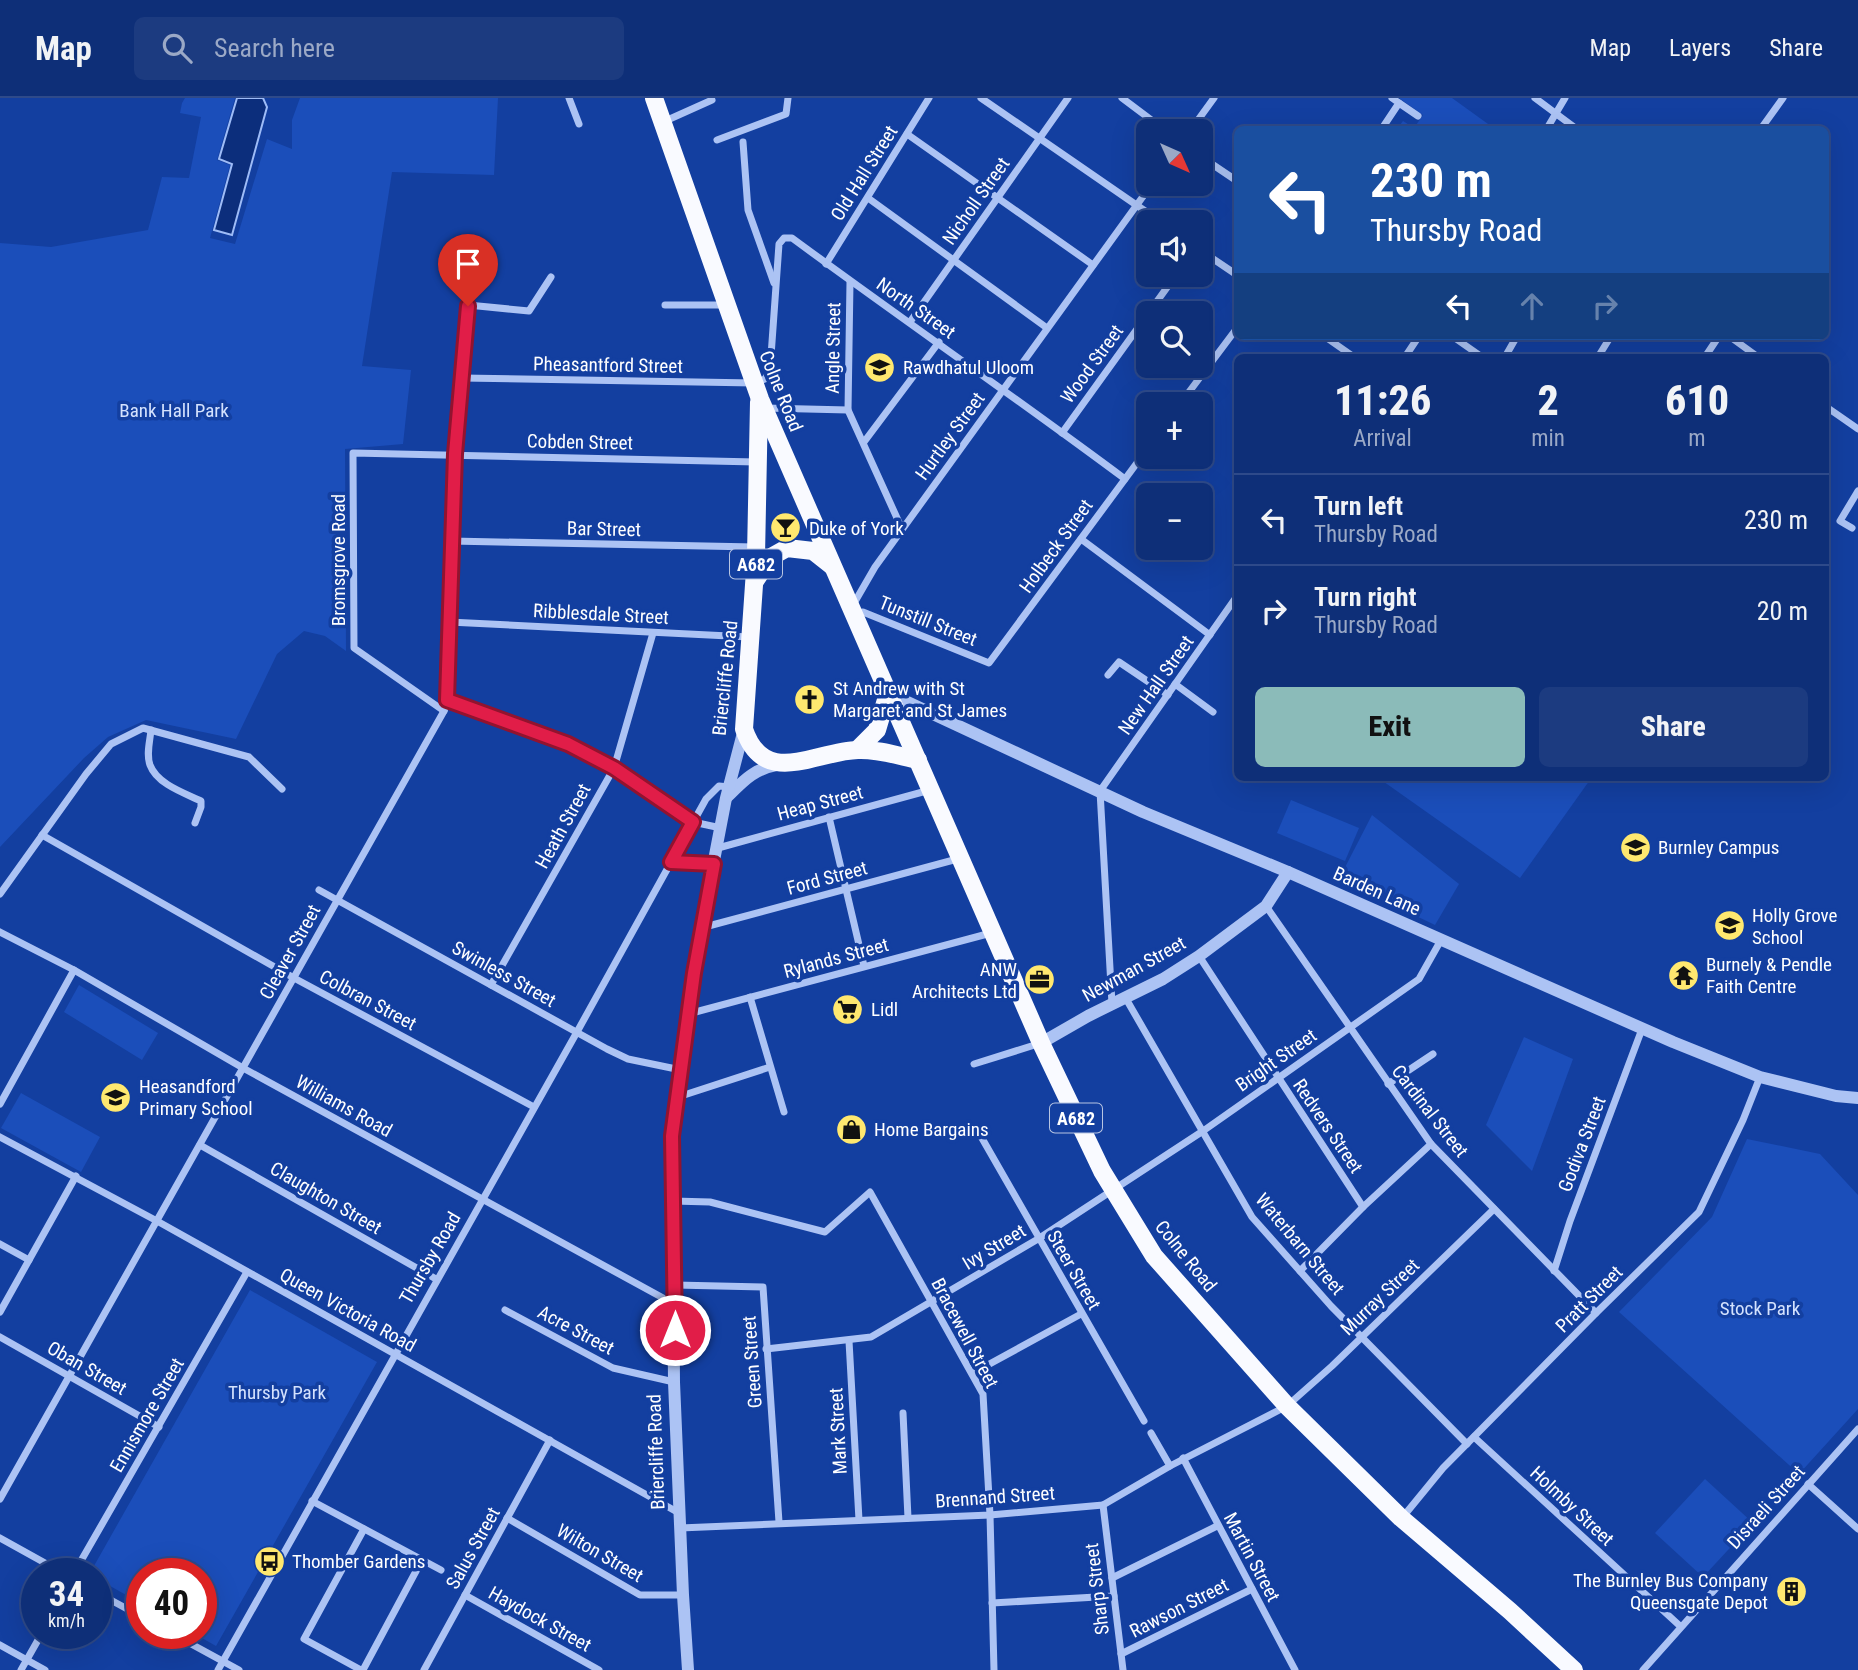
<!DOCTYPE html>
<meta charset="utf-8">
<style>
body{margin:0;font-family:"Roboto Condensed",sans-serif;background:#1c3b80;color:#f1f3f6;height:100vh;display:flex;flex-direction:column;font-size:26px;white-space:nowrap}
*{box-sizing:border-box;margin:0}
p{font-size:23px;color:#9ba9c6}
.icon{flex:none;width:38px;height:38px;fill:none;stroke:currentColor;stroke-width:2;stroke-linecap:round;stroke-linejoin:round}
.map{position:relative;flex:1;overflow:hidden}
.drawer{position:absolute;left:1234px;top:256px;width:595px;height:427px;display:flex;flex-direction:column;background:#0e2f78;border-radius:10px;box-shadow:0 7px 28px #0002,0 0 0 2px #2e4a8a}
.drawer>*{flex:none}
.guide{position:absolute;left:1234px;top:28px;width:595px;height:214px;border-radius:10px;box-shadow:0 7px 28px #0002,0 0 0 2px #2e4a8a;background:#1a4fa0;color:#fff;overflow:hidden}
.needle{width:46px;rotate:135deg}
.controls{position:absolute;left:1136px;top:21px;display:grid;gap:14px}
.controls a{display:grid;place-items:center;width:77px;height:77px;border-radius:10px;background:#0e2f78;box-shadow:0 7px 28px #0002,0 0 0 2px #2e4a8a;font-size:35px}
.speed{position:absolute;left:21px;top:1460px;display:flex;gap:14px;font-size:35px;font-weight:700;text-align:center}
.speed>*{display:grid;place-content:center;width:91px;height:91px;border-radius:50%;background:#0e2f78;box-shadow:0 7px 28px #0002,0 0 0 2px #2e4a8a;line-height:1}
.speed small{font-size:18px;font-weight:400}
.speed .limit{border:10px solid #d22;background:#fff;color:#111}
.pin{position:absolute;display:grid;place-items:center;width:60px;height:60px;color:#fff;margin:-72px -30px;border-radius:50% 50% 50% 0;rotate:-45deg;box-shadow:0 0 7px #0007}
.pin .icon{rotate:45deg}
.me{position:absolute;width:77px;margin:-38px;rotate:0deg;stroke-linejoin:round;filter:drop-shadow(0 0 5px #0008)}
.turn{display:flex;align-items:center;gap:24px;height:147px;padding:0 21px;font-size:32px}
.turn .icon{width:91px;height:91px;stroke-width:2.5}
.turn b{display:block;font-size:49px;line-height:60px}
.lanes{display:flex;align-items:center;height:66px;padding:0 21px;background:#0003;justify-content:center;gap:35px;direction:ltr}
.lanes .off{opacity:.35}
.eta{display:flex;justify-content:space-evenly;align-items:center;height:119px;text-align:center}
.eta b{font-size:42px;font-weight:800;line-height:49px}
.button{display:flex;gap:14px;margin-top:auto;padding:14px 21px}
.button a{flex:1;height:80px;border-radius:10px;background:#8bbbb9;color:#111;font-size:28px;font-weight:800;line-height:80px;text-align:center}
.button a+a{background:#1c3b80;color:#f1f3f6}
ul{padding:0;list-style:none}
li{display:flex;align-items:center;gap:21px;height:91px;padding:0 21px;border-top:2px solid #2e4a8a}
li div{flex:1}
li b{display:block;font-size:26px}
li em{font-style:normal}
header{display:flex;align-items:center;gap:42px;box-sizing:border-box;height:98px;padding:0 35px;background:#0e2f78;border-bottom:2px solid #2e4a8a}
header strong{font-size:33px}
nav{display:flex;gap:38px;margin-inline-start:auto;font-size:24px}
.search{width:490px;height:63px;background:#1c3b80;display:flex;align-items:center;gap:18px;box-sizing:border-box;padding:0 24px;border-radius:10px;color:#9ba9c6;font-size:26px}
.map>svg:first-child{display:block}
</style>
<header>
<strong>Map</strong>
<div class="search"><svg class="icon" aria-label="search" viewBox="0 0 24 24"><circle cx="10" cy="10" r="6"/><path d="M15 15l6 6"/></svg>Search here</div>
<nav><a>Map</a><a>Layers</a><a>Share</a></nav>
</header>
<div class="map">
<svg width="1858" height="1572" viewBox="0 0 1858 1572">
<rect width="100%" height="100%" fill="#133fa0"/>
<!-- green -->
<g fill="#1b4eba">
<path d="M185,0H235L217,62L230,67L210,140L235,146L267,41L292,51V22L300,0H498L494,77L392,74L362,268L411,272L403,346L345,351L346,553L325,538L304,533L277,556L236,641L146,622L108,639L84,660L0,749V145L51,149L148,132L162,79L189,80L201,19L180,15L182,5Z"/>
<path d="M1399,0H1452L1495,31H1397L1403,23L1414,30L1423,17Z"/>
<path d="M1377,679H1592L1520,780Z"/>
<path d="M1291,702L1359,730L1345,763L1277,735Z"/>
<path d="M1372,717L1459,786L1435,827L1339,781Z"/>
<path d="M79,887L158,935L142,962L64,914Z"/>
<path d="M1524,939L1573,961L1532,1073L1486,1027Z"/>
<path d="M21,995L100,1039L81,1074L1,1030Z"/>
<path d="M1747,1041L1820,1056L1858,1097V1311L1799,1376L1619,1214L1712,1119Z"/>
<path d="M250,1192L377,1264L216,1548L193,1535H201V1475H142V1506L96,1480V1475H90Z"/>
<path d="M1705,1381L1753,1425L1703,1479L1655,1435Z"/>
</g>
<!-- water -->
<path fill="#0c2e7c" stroke="#9ebcf7" stroke-width="2" d="M237,0H263L267,9L232,137L214,132L232,66L219,61Z"/>
<g fill="none" stroke-linecap="round" stroke-linejoin="round">
<!-- minor -->
<g stroke="#acc3f4" stroke-width="7">
<path d="M569,0L579,26"/>
<path d="M981,0L1161,124"/>
<path d="M1122,0L1166,33"/>
<path d="M1535,0L1578,32"/>
<path d="M1399,5L1418,18"/>
<path d="M663,24L712,2"/>
<path d="M1381,32L1399,5L1392,0"/>
<path d="M1546,32L1565,0"/>
<path d="M1760,32L1783,0"/>
<path d="M1190,33L1214,0"/>
<path d="M907,36L1093,167"/>
<path d="M717,42L786,16L788,0"/>
<path d="M743,44L748,112L774,185"/>
<path d="M1200,58L1237,83"/>
<path d="M868,100L1047,230"/>
<path d="M1200,152L1237,177"/>
<path d="M826,166L929,0"/>
<path d="M850,184L848,312L902,431"/>
<path d="M665,207H725"/>
<path d="M910,224L1068,0"/>
<path d="M1324,238L1354,259"/>
<path d="M1452,238L1482,259"/>
<path d="M1729,238L1758,259"/>
<path d="M1405,259L1419,238"/>
<path d="M1505,259L1517,238"/>
<path d="M1598,259L1611,238"/>
<path d="M1705,259L1719,238"/>
<path d="M462,280L754,285L765,281L770,272L779,146L784,140H792C902,221 1015,299 1125,381"/>
<path d="M1180,306L1237,230"/>
<path d="M1825,308L1858,331"/>
<path d="M765,310L848,312"/>
<path d="M1062,335L1176,177"/>
<path d="M864,344L939,244"/>
<path d="M1852,430L1840,423L1858,393"/>
<path d="M1081,441L1210,537"/>
<path d="M451,443L755,449"/>
<path d="M853,507L875,469L1152,86"/>
<path d="M854,516L863,514L989,565L1148,350"/>
<path d="M449,524L749,539"/>
<path d="M1108,577L1119,564L1168,597"/>
<path d="M1175,586L1213,614"/>
<path d="M447,602L568,646L614,670L693,724L721,730"/>
<path d="M444,613L354,550L353,355L756,364"/>
<path d="M151,632C150,643 146,656 150,667C157,686 184,695 201,703V709L195,725"/>
<path d="M829,719L864,868"/>
<path d="M42,737L294,880L534,1009"/>
<path d="M718,750L930,692"/>
<path d="M671,764L714,766"/>
<path d="M319,792L607,951L628,961L681,972"/>
<path d="M0,796L86,676L111,646L143,630L249,659L282,691"/>
<path d="M1266,808L1431,1046L1596,1215"/>
<path d="M701,830L961,760"/>
<path d="M0,834L74,872L243,970L674,1206"/>
<path d="M1199,858L1363,1109"/>
<path d="M491,887L614,670L653,535"/>
<path d="M750,899L784,1014"/>
<path d="M1125,899L1252,1119L1331,1208L1467,1346"/>
<path d="M1112,906L1100,693L1237,498"/>
<path d="M688,916L991,835"/>
<path d="M974,966L1041,945"/>
<path d="M1388,986L1433,956"/>
<path d="M678,999L770,969"/>
<path d="M0,1006L74,872"/>
<path d="M979,1035L1144,1323"/>
<path d="M0,1039L157,1123L679,1415"/>
<path d="M200,1047L436,1181"/>
<path d="M673,1103L710,1104L825,1134L870,1094L983,1296L990,1417L994,1572"/>
<path d="M0,1146L29,1162"/>
<path d="M1300,1173L1363,1109L1431,1046"/>
<path d="M1554,1173L1570,1123L1642,931"/>
<path d="M675,1187L763,1189L779,1424"/>
<path d="M505,1212L613,1270L674,1284"/>
<path d="M0,1214L76,1078"/>
<path d="M0,1239L159,1329"/>
<path d="M849,1243L859,1422"/>
<path d="M766,1251L871,1239L1038,1141L1203,1033L1419,881L1441,842"/>
<path d="M973,1275L1081,1216"/>
<path d="M903,1315L908,1420"/>
<path d="M1151,1335L1170,1368"/>
<path d="M1474,1339L1680,1528"/>
<path d="M1183,1360L1295,1572"/>
<path d="M1808,1386L1858,1431"/>
<path d="M0,1401L444,613L447,602L455,356L468,207L529,213L551,179"/>
<path d="M312,1403L441,1472"/>
<path d="M1103,1407L1123,1572"/>
<path d="M507,1420L640,1497H683"/>
<path d="M1402,1420L1443,1370L1596,1215L1699,1114L1743,1022L1760,979"/>
<path d="M680,1430L990,1417L1103,1407L1170,1368L1287,1308L1332,1268L1494,1111"/>
<path d="M0,1440L63,1475"/>
<path d="M74,1475L247,1174"/>
<path d="M1112,1480L1217,1428"/>
<path d="M96,1494L142,1519"/>
<path d="M465,1497L599,1572"/>
<path d="M992,1505L1114,1498"/>
<path d="M171,1535L239,1572"/>
<path d="M0,1547L45,1572"/>
<path d="M1121,1556L1252,1491"/>
<path d="M21,1572L42,1535"/>
<path d="M218,1572L577,934L706,701L719,688L729,689"/>
<path d="M361,1572L304,1541L364,1431"/>
<path d="M363,1572L422,1462"/>
<path d="M424,1572L550,1342"/>
<path d="M1643,1572L1858,1331"/>
</g>
<!-- tertiary -->
<g stroke="#acc3f4" stroke-width="12">
<path d="M888,595L1143,714L1288,774L1673,944L1760,979L1836,998L1858,1000"/>
<path d="M727,699C745,681 754,671 780,666"/>
<path d="M1041,945L1088,918L1163,881L1199,858L1266,808L1288,774"/>
<path d="M688,1572L683,1497L674,1284L672,1038L701,830L726,700L744,631"/>
</g>
<!-- primary -->
<g stroke="#f9faff" stroke-width="18">
<path d="M654,0L760,301L1041,945L1102,1073L1154,1158L1287,1308L1401,1420L1510,1513L1574,1572"/>
<path d="M759,304L756,458L744,631C764,691 815,653 858,652C878,651 899,658 918,662"/>
<path d="M755,483L771,459L787,450L813,453L832,468"/>
<path d="M857,652L877,632L888,595"/>
</g>
</g>
<g fill="none" stroke-linecap="round" stroke-linejoin="round">
<defs>
<path id="route" d="M468,208L455,356L447,602L568,646L614,670L693,724L671,764L714,766L694,875L672,1038L675,1232"/>
</defs>
<!-- route casing -->
<use href="#route" stroke="#92132f" stroke-width="18"/>
<!-- route -->
<use href="#route" stroke="#e11d48" stroke-width="12"/>
</g>
<!-- icons -->
<defs>
<symbol id="school-disc" viewBox="-11 -11 22 22"><circle r="9.5" fill="#ffe86f" stroke="#133fa0"/><path d="M0-5L7-2L0 1L-7-2ZM-4 1L0 2.5L4 1V4Q0 6-4 4Z" fill="#111"/></symbol>
<symbol id="bar-disc" viewBox="-11 -11 22 22"><circle r="9.5" fill="#ffe86f" stroke="#133fa0"/><path d="M-6-5H6L.8 .8V4.5H3.5V6h-7V4.5H-.8V.8Z" fill="#111"/></symbol>
<symbol id="church-disc" viewBox="-11 -11 22 22"><circle r="9.5" fill="#ffe86f" stroke="#133fa0"/><path d="M-1.2-6h2.4v3.5h3.3v2.4h-3.3V6h-2.4V-.1h-3.3v-2.4h3.3Z" fill="#111"/></symbol>
<symbol id="temple-disc" viewBox="-11 -11 22 22"><circle r="9.5" fill="#ffe86f" stroke="#133fa0"/><path d="M0-6L5-2H3V0L6.5 2.5H4V6H1.5V3h-3V6H-4V2.5H-6.5L-3 0V-2H-5Z" fill="#111"/></symbol>
<symbol id="office-disc" viewBox="-11 -11 22 22"><circle r="9.5" fill="#ffe86f" stroke="#133fa0"/><path d="M-6-3h4V-5.5h4V-3h4V5H-6ZM-1-4.5V-3h2v-1.5ZM-6 0V1H6V0Z" fill="#111"/></symbol>
<symbol id="supermarket-disc" viewBox="-11 -11 22 22"><circle r="9.5" fill="#ffe86f" stroke="#133fa0"/><path d="M-6-5.5h2.5l.6 2H6L4.5 2H-2.5L-4.4-4H-6ZM-1.5 3.2a1.3 1.3 0 1 0 .1 0ZM3 3.2a1.3 1.3 0 1 0 .1 0Z" fill="#111"/></symbol>
<symbol id="shop-disc" viewBox="-11 -11 22 22"><circle r="9.5" fill="#ffe86f" stroke="#133fa0"/><path d="M-5-2.5h2.3a2.7 3.5 0 0 1 5.4 0H5L5.5 6h-11ZM-1.5-2.5h3a1.5 2.3 0 0 0-3 0Z" fill="#111"/></symbol>
<symbol id="bus-disc" viewBox="-11 -11 22 22"><circle r="9.5" fill="#ffe86f" stroke="#133fa0"/><path d="M-5-6H5V4H4V6H2V4H-2V6H-4V4H-5ZM-3.5-4V0h7V-4ZM-3.5 1.2v1.5H-2V1.2ZM2 1.2v1.5H3.5V1.2Z" fill="#111"/></symbol>
<symbol id="building-disc" viewBox="-11 -11 22 22"><circle r="9.5" fill="#ffe86f" stroke="#133fa0"/><path d="M-4-6H4V6H1V3H-1V6H-4ZM-2.5-4.3h1.7v1.8h-1.7ZM.8-4.3h1.7v1.8H.8ZM-2.5-1h1.7V.8h-1.7ZM.8-1h1.7V.8H.8Z" fill="#111"/></symbol>
</defs>
<g fill-rule="evenodd">
<use href="#school-disc" x="862" y="252" width="35" height="35"/>
<use href="#bar-disc" x="768" y="412" width="35" height="35"/>
<use href="#church-disc" x="792" y="584" width="35" height="35"/>
<use href="#school-disc" x="1618" y="732" width="35" height="35"/>
<use href="#school-disc" x="1712" y="810" width="35" height="35"/>
<use href="#temple-disc" x="1666" y="860" width="35" height="35"/>
<use href="#office-disc" x="1022" y="864" width="35" height="35"/>
<use href="#supermarket-disc" x="830" y="894" width="35" height="35"/>
<use href="#school-disc" x="98" y="982" width="35" height="35"/>
<use href="#shop-disc" x="834" y="1014" width="35" height="35"/>
<use href="#bus-disc" x="252" y="1446" width="35" height="35"/>
<use href="#building-disc" x="1774" y="1476" width="35" height="35"/>
</g>
<g text-anchor="middle" dominant-baseline="central" stroke-width="7" stroke-linejoin="round" paint-order="stroke">
<!-- shield labels -->
<g fill="#133fa0" stroke="#b8c5e2" stroke-width="2">
<rect x="730" y="451.5" width="52" height="29" rx="5"/>
<rect x="1050" y="1005.5" width="52" height="29" rx="5"/>
</g>
<g font-size="18" font-weight="bold" fill="#fff">
<text x="756" y="466">A682</text>
<text x="1076" y="1020">A682</text>
</g>
<!-- street labels -->
<g font-size="19" fill="#fff" stroke="#133fa0">
<text transform="translate(864 75) rotate(-58)">Old Hall Street</text>
<text transform="translate(976 103) rotate(-55)">Nicholl Street</text>
<text transform="translate(916 210) rotate(35)">North Street</text>
<text transform="translate(833 250) rotate(-89)">Angle Street</text>
<text transform="translate(1092 266) rotate(-54)">Wood Street</text>
<text transform="translate(608 267) rotate(1)">Pheasantford Street</text>
<text transform="translate(781 293) rotate(68)">Colne Road</text>
<text transform="translate(950 338) rotate(-54)">Hurtley Street</text>
<text transform="translate(580 344) rotate(1)">Cobden Street</text>
<text transform="translate(604 431) rotate(1)">Bar Street</text>
<text transform="translate(1056 448) rotate(-54)">Holbeck Street</text>
<text transform="translate(338 462) rotate(-90)">Bromsgrove Road</text>
<text transform="translate(601 516) rotate(3)">Ribblesdale Street</text>
<text transform="translate(928 523) rotate(22)">Tunstill Street</text>
<text transform="translate(725 580) rotate(-84)">Briercliffe Road</text>
<text transform="translate(1156 587) rotate(-55)">New Hall Street</text>
<text transform="translate(820 705) rotate(-15)">Heap Street</text>
<text transform="translate(563 728) rotate(-61)">Heath Street</text>
<text transform="translate(827 780) rotate(-15)">Ford Street</text>
<text transform="translate(1377 793) rotate(24)">Barden Lane</text>
<text transform="translate(290 854) rotate(-61)">Cleaver Street</text>
<text transform="translate(836 860) rotate(-15)">Rylands Street</text>
<text transform="translate(1134 871) rotate(-29)">Newman Street</text>
<text transform="translate(504 876) rotate(29)">Swinless Street</text>
<text transform="translate(368 902) rotate(28)">Colbran Street</text>
<text transform="translate(1276 962) rotate(-35)">Bright Street</text>
<text transform="translate(344 1008) rotate(29)">Williams Road</text>
<text transform="translate(1430 1013) rotate(52)">Cardinal Street</text>
<text transform="translate(1328 1028) rotate(56)">Redvers Street</text>
<text transform="translate(1582 1046) rotate(-69)">Godiva Street</text>
<text transform="translate(326 1100) rotate(30)">Claughton Street</text>
<text transform="translate(1300 1146) rotate(50)">Waterbarn Street</text>
<text transform="translate(994 1149) rotate(-31)">Ivy Street</text>
<text transform="translate(1186 1158) rotate(51)">Colne Road</text>
<text transform="translate(430 1160) rotate(-60)">Thursby Road</text>
<text transform="translate(1074 1172) rotate(60)">Steer Street</text>
<text transform="translate(1380 1199) rotate(-44)">Murray Street</text>
<text transform="translate(1589 1201) rotate(-45)">Pratt Street</text>
<text transform="translate(348 1212) rotate(29)">Queen Victoria Road</text>
<text transform="translate(576 1232) rotate(28)">Acre Street</text>
<text transform="translate(965 1235) rotate(62)">Bracewell Street</text>
<text transform="translate(752 1264) rotate(-94)">Green Street</text>
<text transform="translate(87 1270) rotate(30)">Oban Street</text>
<text transform="translate(147 1317) rotate(-60)">Ennismore Street</text>
<text transform="translate(838 1333) rotate(-93)">Mark Street</text>
<text transform="translate(656 1354) rotate(-92)">Briercliffe Road</text>
<text transform="translate(995 1399) rotate(-4)">Brennand Street</text>
<text transform="translate(1572 1408) rotate(43)">Holmby Street</text>
<text transform="translate(1766 1409) rotate(-48)">Disraeli Street</text>
<text transform="translate(473 1450) rotate(-61)">Salus Street</text>
<text transform="translate(600 1455) rotate(30)">Wilton Street</text>
<text transform="translate(1252 1459) rotate(62)">Martin Street</text>
<text transform="translate(1097 1491) rotate(-97)">Sharp Street</text>
<text transform="translate(1179 1510) rotate(-27)">Rawson Street</text>
<text transform="translate(540 1521) rotate(29)">Haydock Street</text>
</g>
<!-- poi labels -->
<g font-size="19" fill="#fff" stroke="#133fa0" text-anchor="start">
<text x="903" y="269">Rawdhatul Uloom</text>
<text x="809" y="430">Duke of York</text>
<text x="833" y="590">St Andrew with St<tspan x="833" dy="22">Margaret and St James</tspan></text>
<text x="1658" y="749">Burnley Campus</text>
<text x="1752" y="817">Holly Grove<tspan x="1752" dy="22">School</tspan></text>
<text x="1706" y="866">Burnely &amp; Pendle<tspan x="1706" dy="22">Faith Centre</tspan></text>
<text x="1017" y="871" text-anchor="end">ANW<tspan x="1017" dy="22">Architects Ltd</tspan></text>
<text x="871" y="911">Lidl</text>
<text x="139" y="988">Heasandford<tspan x="139" dy="22">Primary School</tspan></text>
<text x="874" y="1031">Home Bargains</text>
<text x="292" y="1463">Thomber Gardens</text>
<text x="1768" y="1482" text-anchor="end">The Burnley Bus Company<tspan x="1768" dy="22">Queensgate Depot</tspan></text>
</g>
<!-- park labels -->
<g font-size="19" fill="#d4e2fe" stroke="#133fa0">
<text x="174" y="312">Bank Hall Park</text>
<text x="1760" y="1210">Stock Park</text>
<text x="277" y="1294">Thursby Park</text>
</g>
</g>
</svg>
<div class="controls">
<a><svg class="needle" viewBox="-14 -14 28 28"><path d="M0-13l5 13h-10z" fill="#e53935"/><path d="M0 13l5-13h-10z" fill="#9ba9c6"/></svg></a>
<a><svg class="icon" aria-label="sound" viewBox="0 0 24 24"><path d="M4 9h4l5-4v14l-5-4H4zM17 9q2 3 0 6"/></svg></a>
<a><svg class="icon" aria-label="search" viewBox="0 0 24 24"><circle cx="10" cy="10" r="6"/><path d="M15 15l6 6"/></svg></a>
<a>+</a>
<a>−</a>
</div>
<div class="speed"><div>34<small>km/h</small></div><div class="limit">40</div></div>
<div class="pin" style="left:468px;top:208px;background:#d93025"><svg class="icon" aria-label="arrive" viewBox="0 0 24 24"><path d="M6 21V4h12l-3 4 3 4H6"/></svg></div>
<svg class="me" style="left:675px;top:1232px" viewBox="-20 -20 40 40"><circle r="17" fill="#e11d48" stroke="#fff" stroke-width="3"/><path d="M0-11L8 9 0 5-8 9z" fill="#fff"/></svg>
<div class="guide">
<div class="turn"><svg class="icon" aria-label="left" viewBox="0 0 24 24"><path d="M17 20v-9H6M10 6l-5 5 5 5"/></svg><div><b>230 m</b>Thursby Road</div></div>
<div class="lanes"><svg class="icon" aria-label="left" viewBox="0 0 24 24"><path d="M17 20v-9H6M10 6l-5 5 5 5"/></svg><svg class="icon off" aria-label="ahead" viewBox="0 0 24 24"><path d="M12 20V5M6 11l6-6 6 6"/></svg><svg class="icon off" aria-label="right" viewBox="0 0 24 24"><path d="M7 20v-9h11M14 6l5 5-5 5"/></svg></div>
</div>
<section class="drawer">
<div class="eta">
<div><b>11:26</b><p>Arrival</p></div>
<div><b>2</b><p>min</p></div>
<div><b>610</b><p>m</p></div>
</div>
<ul>
<li><svg class="icon" aria-label="left" viewBox="0 0 24 24"><path d="M17 20v-9H6M10 6l-5 5 5 5"/></svg><div><b>Turn left</b><p>Thursby Road</p></div><em>230 m</em></li>
<li><svg class="icon" aria-label="right" viewBox="0 0 24 24"><path d="M7 20v-9h11M14 6l5 5-5 5"/></svg><div><b>Turn right</b><p>Thursby Road</p></div><em>20 m</em></li>
</ul>
<div class="button"><a>Exit</a><a>Share</a></div>
</section>
</div>
